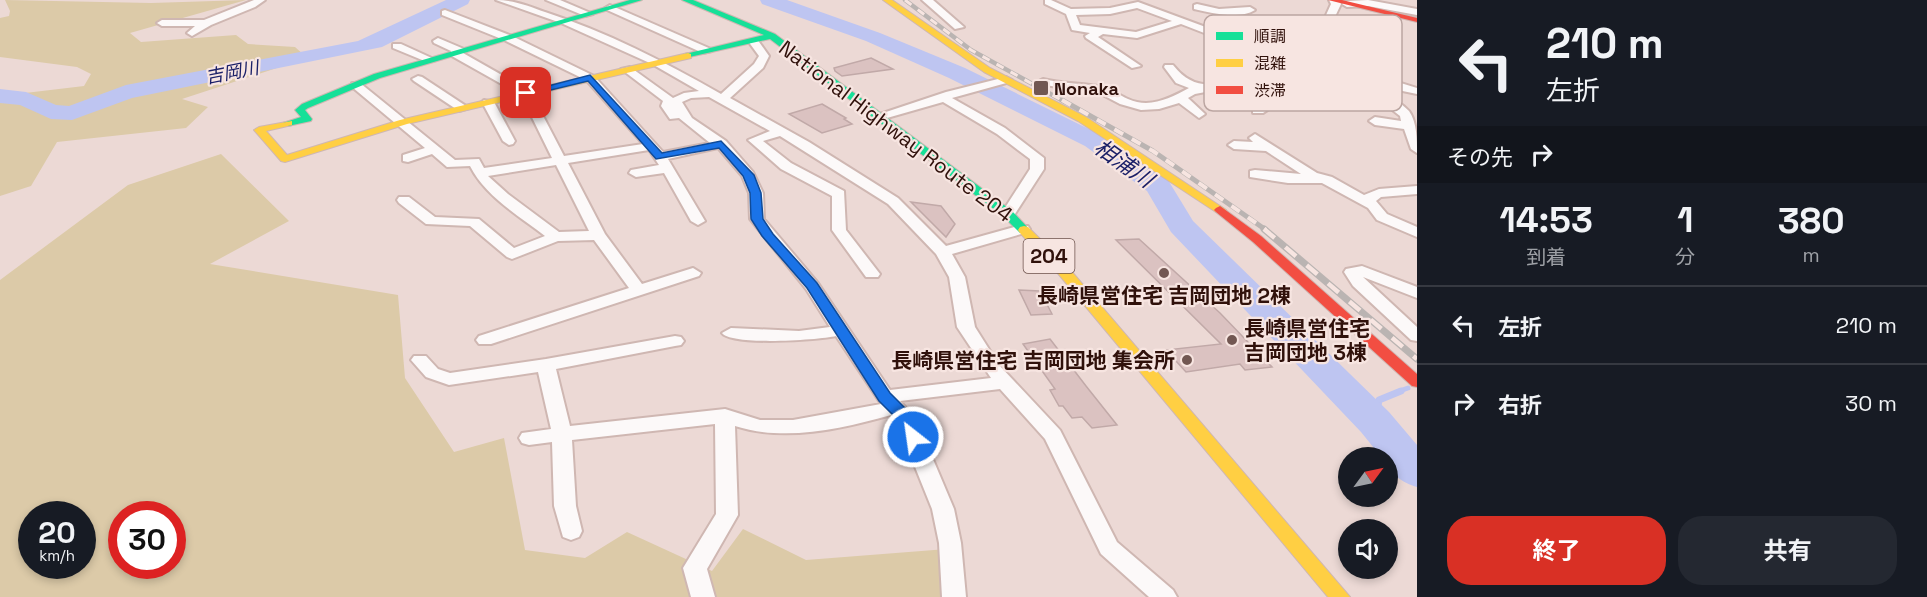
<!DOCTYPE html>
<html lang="ja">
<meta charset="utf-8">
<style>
body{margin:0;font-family:"Space Grotesk","Noto Sans JP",sans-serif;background:#242831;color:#f1f3f6;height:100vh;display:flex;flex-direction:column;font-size:22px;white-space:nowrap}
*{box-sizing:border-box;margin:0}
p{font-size:20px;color:#9ea1a6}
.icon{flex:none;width:33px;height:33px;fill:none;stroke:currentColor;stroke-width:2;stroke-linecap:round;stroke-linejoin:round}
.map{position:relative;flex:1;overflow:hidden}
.panel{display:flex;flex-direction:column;background:#171b24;width:510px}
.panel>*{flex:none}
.top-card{background:#171b24;color:#f1f3f6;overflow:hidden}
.needle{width:39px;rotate:57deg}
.controls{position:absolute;left:1338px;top:447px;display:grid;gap:12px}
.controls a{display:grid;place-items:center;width:60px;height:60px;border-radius:50%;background:#171b24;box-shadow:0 3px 9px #0003;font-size:30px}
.speed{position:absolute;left:18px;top:501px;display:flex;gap:12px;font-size:30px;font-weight:700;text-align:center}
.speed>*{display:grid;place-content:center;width:78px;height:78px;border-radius:50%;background:#171b24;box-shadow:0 3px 9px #0003;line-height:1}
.speed small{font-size:15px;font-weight:400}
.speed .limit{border:9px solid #d22;background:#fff;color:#111}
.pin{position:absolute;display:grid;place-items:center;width:51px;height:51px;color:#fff;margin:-26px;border-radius:12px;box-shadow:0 3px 9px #0006}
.me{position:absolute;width:66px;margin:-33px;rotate:330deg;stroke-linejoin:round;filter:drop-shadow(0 0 4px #0008)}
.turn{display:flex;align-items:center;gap:21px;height:126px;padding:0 30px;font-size:27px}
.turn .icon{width:78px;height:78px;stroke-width:2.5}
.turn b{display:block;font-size:42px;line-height:51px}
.then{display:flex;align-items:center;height:57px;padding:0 30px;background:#0003;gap:12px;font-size:22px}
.eta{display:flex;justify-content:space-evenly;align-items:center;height:102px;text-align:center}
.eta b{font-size:36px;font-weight:700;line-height:42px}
.cta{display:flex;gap:12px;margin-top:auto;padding:12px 30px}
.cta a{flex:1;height:69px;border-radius:24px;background:#d93025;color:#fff;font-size:24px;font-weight:700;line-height:69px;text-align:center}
.cta a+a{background:#242831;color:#f1f3f6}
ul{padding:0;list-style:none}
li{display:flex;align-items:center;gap:18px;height:78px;padding:0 30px;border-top:2px solid #363941}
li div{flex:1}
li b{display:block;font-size:22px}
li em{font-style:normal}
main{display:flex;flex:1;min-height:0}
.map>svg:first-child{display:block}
</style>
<main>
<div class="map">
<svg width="1417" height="597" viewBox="0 0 1417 597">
<rect width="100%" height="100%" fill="#ecd9d5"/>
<!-- green -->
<g fill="#dccaa8" fill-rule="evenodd">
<path d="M5,0L151,3L246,0L130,33L141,42L236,35L248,44L295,47L304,55L286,65L182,99L208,107L186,128L57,142L31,186L0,196V96L84,86L91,74L77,67L0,57V18L9,16L10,11Z"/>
<path d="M221,154L289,221L210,264L398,295L405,378L454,452L504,438L525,550L585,558L627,532L712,571L743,529L806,560L947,549L959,597H0V280L128,185ZM32,514H82V566H32ZM122,514H172V566H122Z"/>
</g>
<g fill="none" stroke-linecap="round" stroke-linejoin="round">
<!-- stream-far1 -->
<path stroke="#bec5f1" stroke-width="5" d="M1397,392L1408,388"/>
<!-- stream -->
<path stroke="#bec5f1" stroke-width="7" d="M1375,422L1379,400L1401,391"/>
<!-- river -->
<g fill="#bec5f1" fill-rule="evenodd">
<path d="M446,0H470L468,4L382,47L132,98L72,120L51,119L20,105L0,103V89L26,92L56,105L69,106L126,85L358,41Z"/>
<path d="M760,0H787L880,33L965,68L1103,136L1168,180L1193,221L1389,412L1417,445V487C1403,483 1388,474 1388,458H1382L1361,432L1171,232L1147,191L1085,146L949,78L866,41L762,4Z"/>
</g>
</g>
<!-- building -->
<g fill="#dbc2c1" stroke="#c1a9a8" stroke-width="1.5">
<path d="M871,58L893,69L842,76L835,71L834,68Z"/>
<path d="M822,104L846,118L844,119L852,124L822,133L789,114Z"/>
<path d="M911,202L941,206L955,224L946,237Z"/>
<path d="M1139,239L1220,313L1272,367L1245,370L1240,364L1186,372L1166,350L1221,344L1116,240Z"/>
<path d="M1019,290L1040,291L1052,314L1031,315Z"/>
<path d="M1050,339L1086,386L1117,425L1092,428L1082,417L1072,418L1063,406H1059L1050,390L1055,389L1023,344Z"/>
</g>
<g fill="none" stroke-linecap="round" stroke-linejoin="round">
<defs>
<g id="street">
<path d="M254,0H265L255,7L211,25L192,36L187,33L195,26H162L157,23L162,20H204Z"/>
<path d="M496,0C514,0 529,6 545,12C607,32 665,62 721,94L754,64L759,56L748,41L757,39L769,56L763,68L730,98L809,142L898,198L946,246L1018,226H1028L1030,229L1028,232L952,254L965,277L975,327L999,365L1060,430L1117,542L1173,590L1177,597H1149L1101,554L1045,439L1000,389L900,401L916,419L954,509L961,543L966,597H942L939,543L932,509L897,422L891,415C841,429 785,442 735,426L738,515L707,569L715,597H691L683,568L716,514L715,424L572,440L576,506L582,531L579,537L571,540L563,537L554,506L552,442L529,445L522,443L519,438L522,433L551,429L538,372L449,385L426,377L411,360L414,356H426L438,369L450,373L546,359L675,336L681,337L684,341L681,345L675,346L556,369L570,426L725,409L760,420H793L881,404L836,336C819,340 732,346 722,333L731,328L799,331L830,327L806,289L750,219L749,193L742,176L718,148L668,159L705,221L698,225L691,221L664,173L636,177L629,173L631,170L659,165L649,150L568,163L605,234L642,284L693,268L701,273L699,276L491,344H479L476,340L479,336L629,288L594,240L558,241L512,259L507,257L470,226L426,224L399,203L397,200L399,197H409L435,217L479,219L514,248L545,236C519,216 485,196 470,166L447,167L432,154L408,162L403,161V155L425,148L352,87V83H360L455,160L479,159L484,168L552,158L521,95L450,55L451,51L434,43L433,41L438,38L464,49L463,53L530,91L564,156L643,144L586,80L504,40L442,15V11L445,10L512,36L594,76L663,152L710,143L679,118L670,119L661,106L663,101L621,69L630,67L673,98L684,93L699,91L652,64L561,23ZM709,97L770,131L748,140L781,169L832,196V230L866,277H878L880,274L846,230L844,191L791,163L763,141L780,136L888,204L936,254L949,277L957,327L991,378L890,390L818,283L764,219L763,193L753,172L726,141L692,118L682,102L691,98ZM556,165L589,231L559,232L508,194L488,176Z"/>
<path d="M546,0H560L593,14L585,16Z"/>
<path d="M922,0H933L964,27L955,29Z"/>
<path d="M1045,0H1051L1071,9L1110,8L1138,2L1238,39L1300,68L1382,70L1347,40L1322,24L1331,4L1329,0H1339L1341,4L1332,23L1355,36L1391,66V75L1378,76L1417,88V94L1393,89L1363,76L1341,75C1362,85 1393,94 1409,111C1417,122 1417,140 1417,153L1411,149L1404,129L1375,125L1369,121L1375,117L1401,121L1400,116L1386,105L1325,75L1298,74L1233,87L1269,109L1263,113H1253V108L1221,89L1195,94L1188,98L1205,114L1199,118L1179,103L1159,109L1141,110L1120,104L1101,94L1039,84L1037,82L1043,79C1063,84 1083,83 1103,87C1112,89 1119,95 1128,99C1150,109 1170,98 1189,88L1176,83L1164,67L1165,65H1173C1196,94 1216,83 1248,77L1209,49V45L1213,44L1259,75L1287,70L1230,43L1181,24L1137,38L1103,34L1098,37L1141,66L1132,68L1086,38L1085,36L1090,33L1072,30L1066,14L1045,4ZM1137,8L1172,21L1136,32L1080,25L1076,15L1110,14Z"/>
<path d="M1368,0L1417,9V15L1368,6L1347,7L1342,4L1347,1Z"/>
<path d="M1197,4L1219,9L1250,7L1255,10C1239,20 1211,13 1194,9V5Z"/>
<path d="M610,5L711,49L712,51L703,53L607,10L605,8Z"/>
<path d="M393,44H401L436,60L427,62L393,48Z"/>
<path d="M418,76L422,77L469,108L459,111L414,81L412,79Z"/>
<path d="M1006,77L1012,80L1010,82L952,98L1005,128L1044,158V169L1013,217L1008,218L1001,214L1030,169V159L997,134L943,102L880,120L874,116L946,92Z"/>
<path d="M484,100L494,102L515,141L513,144L509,145L503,141L482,102Z"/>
<path d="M1255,134L1317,173L1332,177L1364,195L1379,189L1417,186V194L1381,197L1376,201L1387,214L1417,227V237L1377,220L1368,208L1322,183H1288L1250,177V171L1255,170L1301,174L1266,151L1234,149L1228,145L1234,141L1253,142L1249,138Z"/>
<path d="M1362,266L1417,287V298L1363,277L1417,327V341L1411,340L1353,286L1344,272L1346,269Z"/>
</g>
<g id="fast">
<path d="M630,0H642L380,78L308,108L305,110L312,119L311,121L288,126L283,123L301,117L295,110L302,104L374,74Z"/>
<path d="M682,0H693L775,34L1012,211L1030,230L1028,233H1020L1004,217L770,39L685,58V54L764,35Z"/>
</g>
<g id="slow">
<path d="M883,0H892L990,68L1086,117L1226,210L1224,212H1216L1078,121L984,72Z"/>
<path d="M688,53L691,54V58L407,124L285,162L281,161L254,130L259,127L292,121V125L266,131L287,155L400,120Z"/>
<path d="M1024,226L1028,227L1066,265L1350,597H1328L1056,271L1020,233L1018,230L1020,227Z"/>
</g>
<g id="jam">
<path d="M1328,0H1342L1417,18V22Z"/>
<path d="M1220,206L1261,236L1417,374V387L1412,386L1253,242L1216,212L1214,210L1216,208Z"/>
</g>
</defs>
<!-- street casing -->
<use href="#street" stroke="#cfb7b2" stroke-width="4"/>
<!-- fast casing -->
<use href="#fast" stroke="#cfb7b2" stroke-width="2"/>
<!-- slow casing -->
<use href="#slow" stroke="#cfb7b2" stroke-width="2"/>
<!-- jam casing -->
<use href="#jam" stroke="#cfb7b2" stroke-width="2"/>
<!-- street -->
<use href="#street" fill="#fcf9f9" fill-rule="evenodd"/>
<!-- fast -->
<use href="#fast" fill="#16e098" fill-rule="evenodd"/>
<!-- slow -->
<use href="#slow" fill="#ffcf43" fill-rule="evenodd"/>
<!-- jam -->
<use href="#jam" fill="#f24e42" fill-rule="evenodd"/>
<defs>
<path id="rail-far2" d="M905,0L971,50L1065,102"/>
<path id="rail-far1" d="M1062,100L1153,151L1266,230"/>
<path id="rail" d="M1264,229L1417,359"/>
</defs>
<!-- rail-far2 casing -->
<use href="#rail-far2" stroke="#bab4b2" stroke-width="4.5"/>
<!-- rail-far1 casing -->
<use href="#rail-far1" stroke="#bab4b2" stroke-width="5"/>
<!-- rail casing -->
<use href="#rail" stroke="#bab4b2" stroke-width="7"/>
<!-- rail-far2 -->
<use href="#rail-far2" stroke="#f7e5e1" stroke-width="3" stroke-dasharray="8" stroke-linecap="butt"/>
<!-- rail-far1 -->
<use href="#rail-far1" stroke="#f7e5e1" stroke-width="4" stroke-dasharray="10" stroke-linecap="butt"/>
<!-- rail -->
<use href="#rail" stroke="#f7e5e1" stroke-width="4.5" stroke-dasharray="14" stroke-linecap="butt"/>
</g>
<!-- route -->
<path fill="#1a73e8" stroke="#114b97" stroke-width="1.5" d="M590,75L662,153L721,141L754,175L761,193L763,219L773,234L817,283L890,393L912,415L922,437L919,441H908L899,421L879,401L807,288L762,236L751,219L750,193L743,176L719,148L656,159L588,81L526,96L521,93Z"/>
<!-- markers -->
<g fill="#725752" stroke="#f7e5e1" stroke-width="2">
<rect x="1033" y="80" width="16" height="16" rx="3"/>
<circle cx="1164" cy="273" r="6"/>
<circle cx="1232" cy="340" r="6"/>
<circle cx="1187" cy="360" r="6"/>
</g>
<g text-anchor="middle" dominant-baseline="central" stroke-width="4.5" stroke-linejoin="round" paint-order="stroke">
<!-- far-water labels -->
<g font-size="18" font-style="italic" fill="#1b2068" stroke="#f7e5e1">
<text transform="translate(232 72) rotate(-11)">吉岡川</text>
</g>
<!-- far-poi labels -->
<g font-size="18" font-weight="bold" fill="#30110b" stroke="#f7e5e1" text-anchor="start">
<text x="1054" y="88">Nonaka</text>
</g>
<!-- shield labels -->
<rect fill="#f7e5e1" stroke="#6c514b" stroke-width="1.5" x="1023.5" y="239" width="51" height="34" rx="4.5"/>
<g font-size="20" font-weight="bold" fill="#30110b">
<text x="1049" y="256">204</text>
</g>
<!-- street labels -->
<g font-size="21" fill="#30110b" stroke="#f7e5e1">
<text transform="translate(896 131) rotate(37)">National Highway Route 204</text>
</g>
<!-- poi labels -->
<g font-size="21" font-weight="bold" fill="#30110b" stroke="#f7e5e1">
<text x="1164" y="295">長崎県営住宅 吉岡団地 2棟</text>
<text x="1244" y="328" text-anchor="start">長崎県営住宅<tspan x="1244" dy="24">吉岡団地 3棟</tspan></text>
<text x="1175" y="360" text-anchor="end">長崎県営住宅 吉岡団地 集会所</text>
</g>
<!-- water labels -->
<g font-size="22" font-style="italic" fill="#1b2068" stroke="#f7e5e1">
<text transform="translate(1124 163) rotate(35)">相浦川</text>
</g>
</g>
<!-- legend -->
<rect x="1204" y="15" width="198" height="96" rx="9" fill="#f7e5e1" stroke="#bba5a1" stroke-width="1.5"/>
<rect x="1216" y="32" width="27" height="8" fill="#16e098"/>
<rect x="1216" y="59" width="27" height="8" fill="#ffcf43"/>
<rect x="1216" y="86" width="27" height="8" fill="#f24e42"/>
<g font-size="16" fill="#30110b">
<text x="1254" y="42">順調</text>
<text x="1254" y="69">混雑</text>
<text x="1254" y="96">渋滞</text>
</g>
</svg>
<div class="controls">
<a><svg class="needle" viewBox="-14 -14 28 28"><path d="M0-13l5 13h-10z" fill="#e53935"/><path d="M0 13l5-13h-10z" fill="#9ea1a6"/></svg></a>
<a><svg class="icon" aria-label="sound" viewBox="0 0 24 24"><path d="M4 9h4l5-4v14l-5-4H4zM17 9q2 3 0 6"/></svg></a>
</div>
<div class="speed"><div>20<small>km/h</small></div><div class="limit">30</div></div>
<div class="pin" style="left:526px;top:93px;background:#d93025"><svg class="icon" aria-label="arrive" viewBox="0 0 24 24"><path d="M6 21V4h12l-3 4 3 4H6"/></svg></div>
<svg class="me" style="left:913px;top:437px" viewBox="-20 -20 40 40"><circle r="17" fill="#1a73e8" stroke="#fff" stroke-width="3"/><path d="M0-11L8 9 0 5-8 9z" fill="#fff"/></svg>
</div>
<section class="panel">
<div class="top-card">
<div class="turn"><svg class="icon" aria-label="left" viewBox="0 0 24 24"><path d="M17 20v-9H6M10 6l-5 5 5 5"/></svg><div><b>210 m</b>左折</div></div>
<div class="then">その先<svg class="icon" aria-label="right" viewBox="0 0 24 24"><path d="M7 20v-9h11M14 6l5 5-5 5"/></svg></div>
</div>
<div class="eta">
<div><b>14:53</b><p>到着</p></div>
<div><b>1</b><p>分</p></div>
<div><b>380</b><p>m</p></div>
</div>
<ul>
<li><svg class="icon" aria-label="left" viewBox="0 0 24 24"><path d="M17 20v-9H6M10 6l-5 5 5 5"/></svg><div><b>左折</b></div><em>210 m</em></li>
<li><svg class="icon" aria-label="right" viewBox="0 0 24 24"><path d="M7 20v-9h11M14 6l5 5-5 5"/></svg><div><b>右折</b></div><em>30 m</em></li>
</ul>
<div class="cta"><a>終了</a><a>共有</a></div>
</section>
</main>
